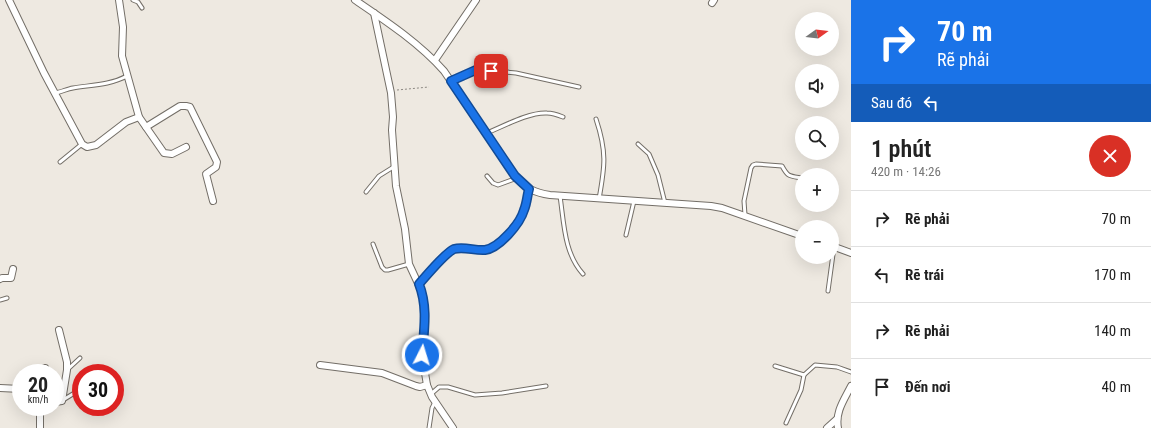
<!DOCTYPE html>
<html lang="vi">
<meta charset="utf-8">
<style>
body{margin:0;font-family:"Roboto Condensed",sans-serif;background:#f2f2f2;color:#222;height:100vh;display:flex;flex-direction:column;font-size:15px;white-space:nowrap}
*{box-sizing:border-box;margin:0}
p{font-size:13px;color:#767676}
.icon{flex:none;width:22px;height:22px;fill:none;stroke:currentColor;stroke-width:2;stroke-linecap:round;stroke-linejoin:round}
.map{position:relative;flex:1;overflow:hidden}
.side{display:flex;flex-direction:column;background:#fff;width:300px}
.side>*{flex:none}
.top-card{background:#1a73e8;color:#fff;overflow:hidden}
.needle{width:26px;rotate:75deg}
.tools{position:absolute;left:795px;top:12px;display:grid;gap:8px}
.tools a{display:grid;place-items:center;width:44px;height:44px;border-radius:50%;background:#fff;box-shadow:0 4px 16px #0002;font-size:20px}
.speed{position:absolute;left:12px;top:364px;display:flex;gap:8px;font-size:20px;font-weight:700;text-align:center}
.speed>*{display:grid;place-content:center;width:52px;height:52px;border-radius:50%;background:#fff;box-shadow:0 4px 16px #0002;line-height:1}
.speed small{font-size:10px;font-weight:400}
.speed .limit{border:6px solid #d22;background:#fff;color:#111}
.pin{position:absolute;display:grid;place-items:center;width:34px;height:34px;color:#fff;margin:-17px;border-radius:8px;box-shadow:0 2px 6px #0006}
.me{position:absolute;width:44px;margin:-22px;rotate:5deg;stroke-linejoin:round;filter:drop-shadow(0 0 3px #0008)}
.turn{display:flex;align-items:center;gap:14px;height:84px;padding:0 20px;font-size:18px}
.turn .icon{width:52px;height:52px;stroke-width:2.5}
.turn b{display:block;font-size:28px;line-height:34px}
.then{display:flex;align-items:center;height:38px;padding:0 20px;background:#0003;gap:8px;font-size:15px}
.round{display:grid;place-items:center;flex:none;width:42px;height:42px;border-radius:21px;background:#f2f2f2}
.head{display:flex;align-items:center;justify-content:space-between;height:68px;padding:0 20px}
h1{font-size:24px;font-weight:600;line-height:30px}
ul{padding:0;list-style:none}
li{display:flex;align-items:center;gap:12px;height:56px;padding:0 20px;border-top:1px solid #e0e0e0}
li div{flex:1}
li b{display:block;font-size:15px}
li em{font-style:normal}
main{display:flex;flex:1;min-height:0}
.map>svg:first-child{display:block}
</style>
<main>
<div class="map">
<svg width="851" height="428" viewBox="0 0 851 428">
<rect width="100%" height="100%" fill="#eee9e1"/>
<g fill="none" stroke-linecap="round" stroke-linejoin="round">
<defs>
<g id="lane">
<path d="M133,0L138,2L142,8"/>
<path d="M451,81L478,69L516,73L579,87"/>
<path d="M55,93C61,92 67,89 73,88C91,85 110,85 127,76"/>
<path d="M596,119C607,152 605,166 599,199"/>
<path d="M487,133C504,126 529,112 547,113C552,113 558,115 563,117"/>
<path d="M638,144L649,154L658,175L665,203"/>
<path d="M60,162L82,144"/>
<path d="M487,176L493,183L498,185L517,178"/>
<path d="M366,192L379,176L395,166"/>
<path d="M560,196C564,223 564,253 583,274"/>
<path d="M745,215L744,201L751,168L753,165L756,164L782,166C788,177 789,176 802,178"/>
<path d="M626,235L634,201"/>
<path d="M373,244L382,267L385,270H388L409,264"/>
<path d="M828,291L834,247"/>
<path d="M0,300L7,298"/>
<path d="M423,343H435"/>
<path d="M775,366L804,375L815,365L837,367L851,372"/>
<path d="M67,370L80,358"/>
<path d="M431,394L439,387H448L475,395L502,393L546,386"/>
<path d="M63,400L81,389"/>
<path d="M786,423L801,390L804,375"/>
<path d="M429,428L432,408L435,402"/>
</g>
<g id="street">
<path d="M9,0L44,73L82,144L87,147L96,145L126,122L139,117"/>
<path d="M119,0L123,27L122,56L139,117L164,153L172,154L186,147"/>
<path d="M355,0C386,21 419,43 444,71L515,176C525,188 535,193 550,195L711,206L722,208L802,236"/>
<path d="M712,3L714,0"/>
<path d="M374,13L391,93L393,117L392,130L396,186L405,229L409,264L422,292L424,306L425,321L422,355L427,385L432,397L453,428"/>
<path d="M435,60L476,0"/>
<path d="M146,127L180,106H186L190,107L217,162L216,167L206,174L213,201"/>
<path d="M832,246L851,253"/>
<path d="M0,279L2,278H11L13,269"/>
<path d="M419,284C427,275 445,253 454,249C464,246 475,251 485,250C499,248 520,224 524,210C527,203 527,196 529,189"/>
<path d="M320,365L382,373L416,386L420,387L427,385"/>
<path d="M44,373L45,368"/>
<path d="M0,388L21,389"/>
<path d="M55,402L62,401L67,370V362L59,330"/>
<path d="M40,407V428"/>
<path d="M827,428L837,419"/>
<path d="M838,428C835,412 844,400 851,386"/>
</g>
</defs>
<!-- lane casing -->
<use href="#lane" stroke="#736e67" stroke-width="5"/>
<!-- street casing -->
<use href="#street" stroke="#736e67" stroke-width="8"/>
<!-- path -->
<g stroke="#8d8983" stroke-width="1" stroke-dasharray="2 2" stroke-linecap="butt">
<path d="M397,90L429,87"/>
<path d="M822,227L824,222"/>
</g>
<!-- lane -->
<use href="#lane" stroke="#fff" stroke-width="3"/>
<!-- street -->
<use href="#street" stroke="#fff" stroke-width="6"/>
</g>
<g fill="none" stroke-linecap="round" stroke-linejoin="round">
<defs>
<path id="route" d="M422,355C424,330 428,307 419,284C427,275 445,253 454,249C464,246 475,251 485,250C499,248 520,224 524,210C527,203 527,196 529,189L515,176L451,81L478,69L491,71"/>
</defs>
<!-- route casing -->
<use href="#route" stroke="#114b97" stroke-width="10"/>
<!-- route -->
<use href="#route" stroke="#1a73e8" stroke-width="7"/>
</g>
</svg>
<div class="tools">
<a><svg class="needle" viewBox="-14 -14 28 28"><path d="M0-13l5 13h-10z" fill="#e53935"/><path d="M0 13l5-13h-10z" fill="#767676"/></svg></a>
<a><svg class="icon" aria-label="sound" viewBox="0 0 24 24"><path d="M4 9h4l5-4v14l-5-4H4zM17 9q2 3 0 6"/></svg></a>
<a><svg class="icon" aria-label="search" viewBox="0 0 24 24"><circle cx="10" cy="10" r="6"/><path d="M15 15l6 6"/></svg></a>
<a>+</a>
<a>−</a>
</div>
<div class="speed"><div>20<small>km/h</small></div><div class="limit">30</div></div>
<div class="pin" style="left:491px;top:71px;background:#d93025"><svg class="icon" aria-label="arrive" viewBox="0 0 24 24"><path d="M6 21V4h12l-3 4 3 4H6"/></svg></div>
<svg class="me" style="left:422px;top:355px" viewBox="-20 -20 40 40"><circle r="17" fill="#1a73e8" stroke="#fff" stroke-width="3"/><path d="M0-11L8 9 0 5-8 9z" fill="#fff"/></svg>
</div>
<section class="side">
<div class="top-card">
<div class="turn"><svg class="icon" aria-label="right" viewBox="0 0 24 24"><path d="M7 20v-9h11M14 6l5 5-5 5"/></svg><div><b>70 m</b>Rẽ phải</div></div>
<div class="then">Sau đó<svg class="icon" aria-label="left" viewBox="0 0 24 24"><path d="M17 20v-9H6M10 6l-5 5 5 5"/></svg></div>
</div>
<div class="head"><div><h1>1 phút</h1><p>420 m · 14:26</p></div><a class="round" style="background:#d93025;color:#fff"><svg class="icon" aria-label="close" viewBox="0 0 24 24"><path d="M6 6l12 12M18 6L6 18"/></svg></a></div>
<ul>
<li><svg class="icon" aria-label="right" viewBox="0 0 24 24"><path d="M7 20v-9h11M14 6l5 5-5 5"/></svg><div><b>Rẽ phải</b></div><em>70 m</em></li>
<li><svg class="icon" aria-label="left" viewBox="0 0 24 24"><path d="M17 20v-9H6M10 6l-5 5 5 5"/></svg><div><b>Rẽ trái</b></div><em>170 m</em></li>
<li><svg class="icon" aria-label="right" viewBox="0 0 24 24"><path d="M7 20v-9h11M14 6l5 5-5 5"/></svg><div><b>Rẽ phải</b></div><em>140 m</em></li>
<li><svg class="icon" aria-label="arrive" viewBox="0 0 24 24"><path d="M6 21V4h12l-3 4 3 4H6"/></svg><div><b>Đến nơi</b></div><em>40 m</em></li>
</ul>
</section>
</main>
